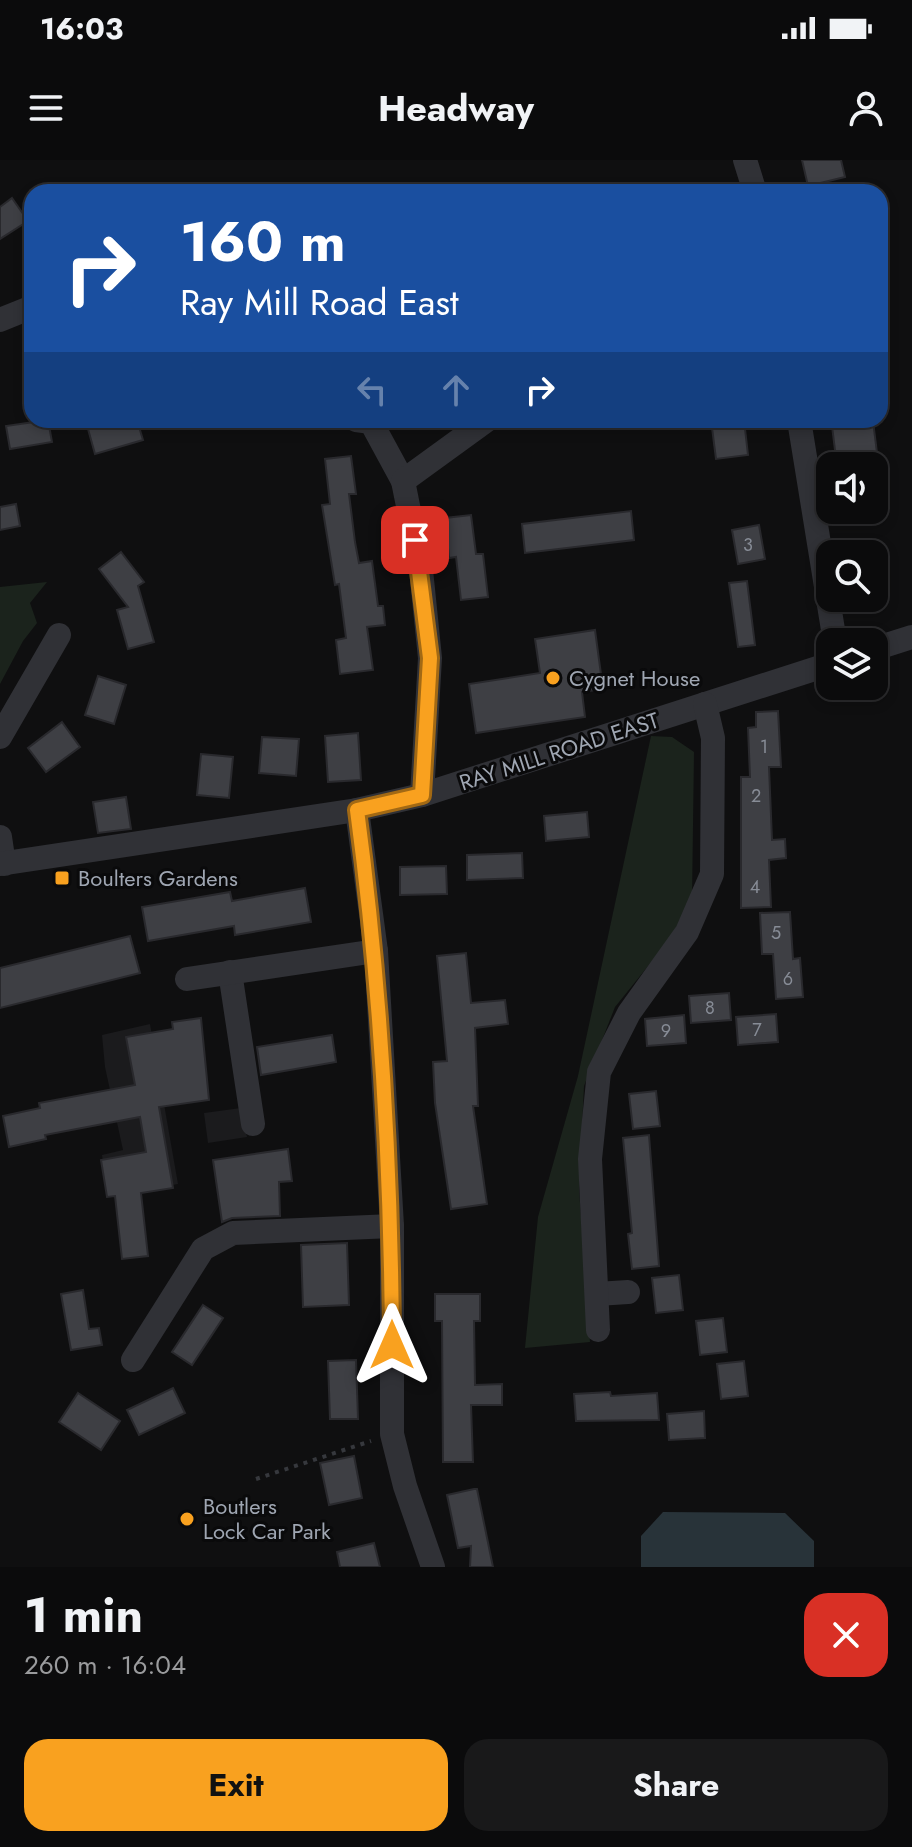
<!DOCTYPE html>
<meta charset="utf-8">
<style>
body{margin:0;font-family:Jost,sans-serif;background:#19191a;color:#f1f3f6;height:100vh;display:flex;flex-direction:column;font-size:30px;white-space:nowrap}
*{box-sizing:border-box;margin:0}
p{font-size:26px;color:#9a9b9d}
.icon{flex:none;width:44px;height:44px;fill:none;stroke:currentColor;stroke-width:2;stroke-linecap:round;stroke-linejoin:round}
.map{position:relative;height:1407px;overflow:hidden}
.drawer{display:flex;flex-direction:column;background:#0b0b0c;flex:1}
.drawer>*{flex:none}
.guide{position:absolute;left:24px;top:24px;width:864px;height:244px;border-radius:24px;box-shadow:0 4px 12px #0003,0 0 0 2px #2b2b2d;background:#1a4fa0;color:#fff;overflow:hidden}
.fabs{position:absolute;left:816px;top:292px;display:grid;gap:16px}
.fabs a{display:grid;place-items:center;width:72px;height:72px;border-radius:16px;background:#0b0b0c;box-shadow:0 4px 12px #0003,0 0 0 2px #2b2b2d;font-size:40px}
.pin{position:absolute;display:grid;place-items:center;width:68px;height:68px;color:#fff;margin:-34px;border-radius:16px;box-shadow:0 4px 12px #0006}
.me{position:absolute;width:88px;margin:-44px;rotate:0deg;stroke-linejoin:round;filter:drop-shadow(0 0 6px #0008)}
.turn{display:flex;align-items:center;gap:28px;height:168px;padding:0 24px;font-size:36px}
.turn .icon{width:104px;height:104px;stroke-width:2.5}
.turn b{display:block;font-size:56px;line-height:68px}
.lanes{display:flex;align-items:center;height:76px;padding:0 24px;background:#0003;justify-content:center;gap:40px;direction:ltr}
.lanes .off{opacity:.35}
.round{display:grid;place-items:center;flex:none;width:84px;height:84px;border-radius:24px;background:#19191a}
.summary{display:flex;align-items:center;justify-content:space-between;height:136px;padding:0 24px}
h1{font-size:48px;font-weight:700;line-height:60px}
.button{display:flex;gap:16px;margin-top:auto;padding:16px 24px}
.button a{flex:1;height:92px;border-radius:24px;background:#f9a11f;color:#111;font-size:32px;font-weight:700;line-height:92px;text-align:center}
.button a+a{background:#19191a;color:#f1f3f6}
.status{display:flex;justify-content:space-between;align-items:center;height:56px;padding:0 40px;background:#0b0b0c;direction:ltr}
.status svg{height:22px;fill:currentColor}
header{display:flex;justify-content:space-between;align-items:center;height:104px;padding:0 24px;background:#0b0b0c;font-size:36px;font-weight:700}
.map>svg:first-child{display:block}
</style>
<div class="status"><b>16:03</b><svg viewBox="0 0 49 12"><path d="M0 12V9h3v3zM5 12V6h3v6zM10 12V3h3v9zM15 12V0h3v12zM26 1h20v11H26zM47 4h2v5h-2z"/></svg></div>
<header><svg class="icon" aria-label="menu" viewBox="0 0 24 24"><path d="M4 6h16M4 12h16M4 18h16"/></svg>Headway<svg class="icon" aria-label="person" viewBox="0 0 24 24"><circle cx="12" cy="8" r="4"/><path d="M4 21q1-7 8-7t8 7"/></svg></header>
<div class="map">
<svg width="912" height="1407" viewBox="0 0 912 1407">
<rect width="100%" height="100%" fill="#0f0f10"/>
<!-- built -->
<g fill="#1b1b1d">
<path d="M150,864L178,1024L108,1036L102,995L123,990L105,907L102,875Z"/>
<path d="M241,948L247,977L208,983L204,953Z"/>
</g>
<!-- green -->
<g fill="#1b231c">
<path d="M47,422L30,443L37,463L23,481L0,524V427Z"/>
<path d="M651,576L672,577L694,592L692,740L669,780L615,847L584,926L579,1029L590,1182L525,1188L538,1057L578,916Z"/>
</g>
<!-- water -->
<path fill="#283339" d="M663,1352L785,1353L814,1381V1407H641V1376Z"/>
<!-- building -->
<g fill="#3e3f44" stroke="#29292d" stroke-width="2">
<path d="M802,0H841L845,17L808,26Z"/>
<path d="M12,38L28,61L0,79V47Z"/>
<path d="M48,260L52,282L10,289L6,266Z"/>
<path d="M120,260H137L143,280L95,294L88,269Z"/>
<path d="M711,260H744L748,295L716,299Z"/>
<path d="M873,261L877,293L836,298L832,266Z"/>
<path d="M351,296L356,334H349L355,382L359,403L372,401L378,446H383L385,465L367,467L373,510L340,514L336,480L346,478L339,424L335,425L322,345L330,344L325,299Z"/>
<path d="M16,344L20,366L0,370V347Z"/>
<path d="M631,351L634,380L525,393L522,364Z"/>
<path d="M471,355L476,394H483L488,437L461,440L456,397L449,398L445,358Z"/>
<path d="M759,365L765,399L738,404L732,370Z"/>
<path d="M121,392L144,422L138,426L154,482L128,489L117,450L128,447L99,409Z"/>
<path d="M747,421L755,485L738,487L729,423Z"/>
<path d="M595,470L603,529L582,532L585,557L476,573L469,524L540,513L535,479Z"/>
<path d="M98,516L126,525L114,564L85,555Z"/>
<path d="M778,551L781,607H769L772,680L785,679L786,698L769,700L771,747L741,748V617H750L748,568L756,567V552Z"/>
<path d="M62,562L80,587L46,612L28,588Z"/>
<path d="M358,573L361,620L328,622L325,576Z"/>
<path d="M262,577L299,579L296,616L259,613Z"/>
<path d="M201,594L233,597L229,638L197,635Z"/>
<path d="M126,637L131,669L98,673L93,642Z"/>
<path d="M587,652L589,677L546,681L544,656Z"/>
<path d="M522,693L523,718L467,720V695Z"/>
<path d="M446,706L447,734L400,735V707Z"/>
<path d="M305,728L311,762L235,775L234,766L148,781L142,747L230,732L232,741Z"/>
<path d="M790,752L793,799L800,798L803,837L776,839L773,794H762L760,753Z"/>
<path d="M130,776L140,813L0,848V808Z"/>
<path d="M466,793L471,843L505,840L508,864L475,868L478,946H473L487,1044L451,1049L435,943L433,902L447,901L437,796Z"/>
<path d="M729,833L731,860L691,863L689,836Z"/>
<path d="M776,854L778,882L738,885L736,857Z"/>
<path d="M684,855L686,883L647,886L645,859Z"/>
<path d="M201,858L209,940L159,947L173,1028L141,1033L148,1096L122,1099L115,1036L107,1037L101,1000L146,992L140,957L45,975L46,979L9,987L3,956L40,948L39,943L135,925L126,877L173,869L172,862Z"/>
<path d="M332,875L336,902L261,915L257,887Z"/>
<path d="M656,931L660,966L633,969L629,934Z"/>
<path d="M649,975L659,1106L632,1109L628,1074L632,1073L623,978Z"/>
<path d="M288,989L292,1021L279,1022L280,1056L232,1058L222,1062L213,1000Z"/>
<path d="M347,1083L349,1145L303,1147L301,1085Z"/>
<path d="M679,1115L683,1150L656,1153L652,1118Z"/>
<path d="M83,1130L89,1169L99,1168L102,1185L71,1190L61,1134Z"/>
<path d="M435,1134H480V1161H474L475,1225L502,1224V1245H471L473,1302H443L442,1161H435Z"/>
<path d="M203,1145L223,1158L192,1205L172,1192Z"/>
<path d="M723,1158L727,1192L700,1195L696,1161Z"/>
<path d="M356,1200L358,1259H330L328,1201Z"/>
<path d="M744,1201L748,1236L721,1239L717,1204Z"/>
<path d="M173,1228L185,1253L139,1275L127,1250Z"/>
<path d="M610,1232L611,1236L657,1233L659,1260L576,1261L574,1234Z"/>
<path d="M78,1233L120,1261L101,1290L59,1262Z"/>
<path d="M704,1251L705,1278L669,1280L667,1254Z"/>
<path d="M354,1296L362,1338L329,1345L320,1303Z"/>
<path d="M474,1329H477L493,1407H470L471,1386L458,1388L447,1335Z"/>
<path d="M374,1383L380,1407H340L337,1392Z"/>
</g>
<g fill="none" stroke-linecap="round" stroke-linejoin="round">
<!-- path -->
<path stroke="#36383d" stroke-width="4" stroke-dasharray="4 6" stroke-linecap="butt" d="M256,1319L371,1281"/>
<!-- street -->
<g stroke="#303136" stroke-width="24">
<path d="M745,0L755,32"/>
<path d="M0,160L32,147"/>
<path d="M356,260L371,262L403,321"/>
<path d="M799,260L835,482"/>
<path d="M874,489L912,477"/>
<path d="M0,577L59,475"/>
<path d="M422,635L430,498L421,410L403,321L487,260"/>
<path d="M357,650L376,791L392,1066V1274L405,1326L433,1407"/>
<path d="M0,677L4,704"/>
<path d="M0,704L357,650L422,635L830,504"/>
<path d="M230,812L253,964"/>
<path d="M187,819L376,791"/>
<path d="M597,1134L628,1132"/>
<path d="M598,1170L590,999L599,912L629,853L687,772L712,714L713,578L705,544"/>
<path d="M133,1200L203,1089L233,1073L392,1066"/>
</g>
</g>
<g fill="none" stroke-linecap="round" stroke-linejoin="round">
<defs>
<path id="route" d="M392,1185C391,1005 381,828 357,650L422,635L430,498L415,380"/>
</defs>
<!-- route casing -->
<use href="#route" stroke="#a26914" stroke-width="20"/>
<!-- route -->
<use href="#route" stroke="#f9a11f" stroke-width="14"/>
</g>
<!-- markers -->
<g fill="#f9a11f" stroke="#0a0a0b" stroke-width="3">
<circle cx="553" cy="518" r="8"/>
<rect x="54" y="710" width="16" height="16" rx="4"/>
<circle cx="187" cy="1359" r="8"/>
</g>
<g text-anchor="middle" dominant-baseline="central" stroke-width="6" stroke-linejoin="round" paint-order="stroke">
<!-- number labels -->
<g font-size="18" fill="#878c96">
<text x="748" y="385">3</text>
<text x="764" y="587">1</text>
<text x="756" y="636">2</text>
<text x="755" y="727">4</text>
<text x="776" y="773">5</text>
<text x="788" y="819">6</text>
<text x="710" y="848">8</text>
<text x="757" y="870">7</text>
<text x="666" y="871">9</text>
</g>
<!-- poi labels -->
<g font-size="22" fill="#9fa6b2" stroke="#0a0a0b" text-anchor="start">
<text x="569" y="518">Cygnet House</text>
<text x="78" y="718">Boulters Gardens</text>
<text x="203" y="1346">Boutlers<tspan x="203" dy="25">Lock Car Park</tspan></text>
</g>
<!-- street labels -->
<g font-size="22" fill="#9fa6b2" stroke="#0a0a0b">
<text transform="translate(559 591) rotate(-18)">RAY MILL ROAD EAST</text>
</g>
</g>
</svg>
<div class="fabs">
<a><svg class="icon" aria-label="sound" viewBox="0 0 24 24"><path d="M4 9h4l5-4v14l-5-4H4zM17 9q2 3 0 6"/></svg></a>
<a><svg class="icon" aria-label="search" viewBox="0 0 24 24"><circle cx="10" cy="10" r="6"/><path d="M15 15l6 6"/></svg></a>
<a><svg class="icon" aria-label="layers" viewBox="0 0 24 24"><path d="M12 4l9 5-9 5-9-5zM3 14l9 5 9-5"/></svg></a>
</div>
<div class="pin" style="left:415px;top:380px;background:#d93025"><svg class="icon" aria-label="arrive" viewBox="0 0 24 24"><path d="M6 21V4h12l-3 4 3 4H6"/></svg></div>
<svg class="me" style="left:392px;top:1185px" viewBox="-20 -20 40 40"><path d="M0-17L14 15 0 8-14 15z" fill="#f9a11f" stroke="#fff" stroke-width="4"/></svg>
<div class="guide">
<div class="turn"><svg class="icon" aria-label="right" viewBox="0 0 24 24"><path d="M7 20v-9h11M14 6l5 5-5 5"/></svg><div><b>160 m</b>Ray Mill Road East</div></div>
<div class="lanes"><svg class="icon off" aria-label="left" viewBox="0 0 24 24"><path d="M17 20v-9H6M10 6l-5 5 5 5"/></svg><svg class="icon off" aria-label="ahead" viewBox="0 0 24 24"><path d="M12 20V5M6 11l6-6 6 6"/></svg><svg class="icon" aria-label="right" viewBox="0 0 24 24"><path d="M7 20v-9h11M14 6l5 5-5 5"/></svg></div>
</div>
</div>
<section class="drawer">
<div class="summary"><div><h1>1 min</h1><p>260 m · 16:04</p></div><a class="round" style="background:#d93025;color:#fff"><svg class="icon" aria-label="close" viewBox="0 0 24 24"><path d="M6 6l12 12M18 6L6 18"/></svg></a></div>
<div class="button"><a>Exit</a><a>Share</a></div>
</section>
